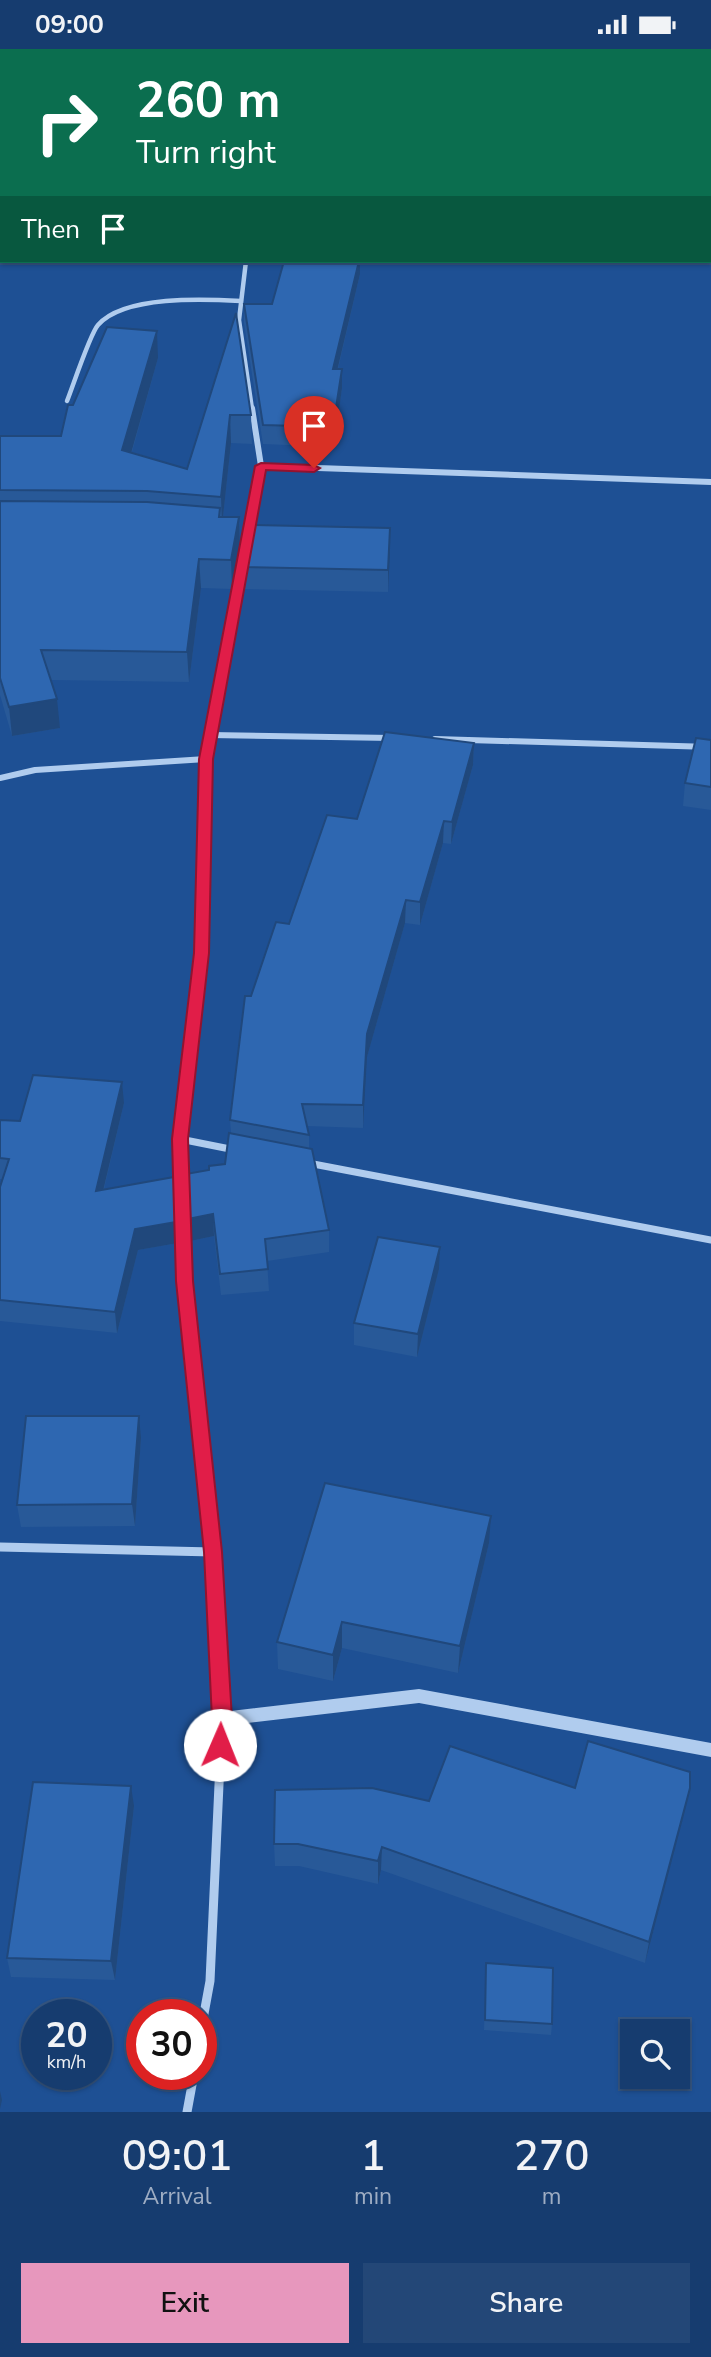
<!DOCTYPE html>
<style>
body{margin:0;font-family:"Nunito Sans",sans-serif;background:#234777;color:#f1f3f6;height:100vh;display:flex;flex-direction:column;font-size:26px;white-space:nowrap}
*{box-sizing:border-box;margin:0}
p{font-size:23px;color:#9eadc3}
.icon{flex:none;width:38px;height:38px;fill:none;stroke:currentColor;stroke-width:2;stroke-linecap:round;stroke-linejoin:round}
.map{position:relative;height:2063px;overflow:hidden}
.panel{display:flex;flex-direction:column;background:#163c6f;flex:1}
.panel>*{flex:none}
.guide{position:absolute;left:0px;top:0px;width:712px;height:214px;box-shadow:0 2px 5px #0004,0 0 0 2px #355682;background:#0b6e4f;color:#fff;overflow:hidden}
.controls{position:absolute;left:620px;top:1970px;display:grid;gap:14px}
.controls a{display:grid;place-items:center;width:70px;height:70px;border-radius:0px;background:#163c6f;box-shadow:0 2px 5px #0004,0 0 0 2px #355682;font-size:35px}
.speed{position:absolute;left:21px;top:1950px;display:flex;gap:14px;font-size:35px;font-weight:700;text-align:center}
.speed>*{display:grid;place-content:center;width:91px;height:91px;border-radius:50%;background:#163c6f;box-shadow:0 2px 5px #0004,0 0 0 2px #355682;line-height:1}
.speed small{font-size:18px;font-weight:400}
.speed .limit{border:10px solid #d22;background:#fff;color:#111}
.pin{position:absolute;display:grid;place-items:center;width:60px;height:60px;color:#fff;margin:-72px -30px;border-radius:50% 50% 50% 0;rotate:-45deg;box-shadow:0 0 7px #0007}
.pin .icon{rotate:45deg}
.me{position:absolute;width:77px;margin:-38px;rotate:1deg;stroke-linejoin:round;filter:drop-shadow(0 0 5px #0008)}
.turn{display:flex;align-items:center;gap:24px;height:147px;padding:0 21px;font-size:32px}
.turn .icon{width:91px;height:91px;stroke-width:2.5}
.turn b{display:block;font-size:49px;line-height:60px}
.then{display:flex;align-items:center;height:66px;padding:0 21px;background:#0003;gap:14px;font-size:26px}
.eta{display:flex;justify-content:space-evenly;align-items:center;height:119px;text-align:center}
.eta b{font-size:42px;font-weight:600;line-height:49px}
.button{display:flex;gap:14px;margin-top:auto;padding:14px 21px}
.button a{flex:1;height:80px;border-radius:0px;background:#e797bd;color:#111;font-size:28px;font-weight:600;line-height:80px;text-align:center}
.button a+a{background:#234777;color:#f1f3f6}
.status{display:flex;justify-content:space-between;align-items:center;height:49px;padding:0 35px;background:#163c6f;direction:ltr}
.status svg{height:19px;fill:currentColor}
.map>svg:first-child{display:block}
</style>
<div class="status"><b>09:00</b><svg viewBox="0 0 49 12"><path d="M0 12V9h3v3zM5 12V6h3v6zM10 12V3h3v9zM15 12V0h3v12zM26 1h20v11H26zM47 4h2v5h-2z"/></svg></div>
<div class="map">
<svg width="711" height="2063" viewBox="0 0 711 2063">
<rect width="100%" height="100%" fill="#1e5094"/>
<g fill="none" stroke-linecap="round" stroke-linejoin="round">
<!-- path -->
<path stroke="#b0ccee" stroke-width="2.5" stroke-dasharray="2.5 3.5" stroke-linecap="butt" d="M24,2L26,0"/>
<!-- minor-far3 -->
<g stroke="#b0ccee" stroke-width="4.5">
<path d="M246,212L239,271L252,360"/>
<path d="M67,352C73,337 90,285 98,276C124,246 205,250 241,252"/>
</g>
<!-- minor-far2 -->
<g stroke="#b0ccee" stroke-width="6">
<path d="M261,417L711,433"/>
<path d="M210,686L392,689"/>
<path d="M435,690L711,698"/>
<path d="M0,729L35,721L206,710"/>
<path d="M204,809L206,710L261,417L252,359"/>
</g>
<!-- minor-far1 -->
<g stroke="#b0ccee" stroke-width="7">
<path d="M180,1090L235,1101"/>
<path d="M308,1114L711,1191"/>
<path d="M199,1367L185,1232L180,1090L202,904L204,807"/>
</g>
<!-- minor -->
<g stroke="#b0ccee" stroke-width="9">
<path d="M199,1366L213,1503L222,1670L210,1932L201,1981"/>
<path d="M0,1498L213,1503"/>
<path d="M187,2063L194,2025"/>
</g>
<!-- tertiary -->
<path fill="#b0ccee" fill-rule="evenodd" d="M419,1640L711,1694V1708L419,1654L222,1677L217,1675L214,1670L217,1665L222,1663Z"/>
<!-- rail -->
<g stroke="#fff" stroke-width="3.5" stroke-dasharray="8 3.5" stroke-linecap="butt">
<path d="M67,2L69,0"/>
<path d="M113,2L115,0"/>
<path d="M132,2L134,0"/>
<path d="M0,105L2,103"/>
</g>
</g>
<!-- wall -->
<g fill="#285998">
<path d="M360,225L338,320H342V339L334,398L263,395L244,274V255H272Z"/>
<path d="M236,264L251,366L252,395L231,394L223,468H239L240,497L232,540L201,539L189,633L51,631L60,679L12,687L0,646V387H61L73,356L158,309L132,403L187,420Z"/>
<path d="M390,479L388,543L244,540L243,518Z"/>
<path d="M711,691V761L683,757L685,734Z"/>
<path d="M474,694L473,716L451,795L443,794L420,876L405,874L367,1008L363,1079L307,1077L309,1086V1099L329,1181V1203L267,1212L269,1242L221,1246L214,1187L190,1192L225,1115L231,1084L230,1071L251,947L289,875L357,770Z"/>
<path d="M124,1054L104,1140L174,1128L178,1194L138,1201L117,1284L0,1272V1138L2,1130H0V1071L20,1072Z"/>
<path d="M439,1220L417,1308L354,1296V1274Z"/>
<path d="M141,1389L135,1477L21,1478L17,1456Z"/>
<path d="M489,1494L458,1624L342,1599L333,1632L278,1620L277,1593Z"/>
<path d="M575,1739L685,1761L645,1914L381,1821L378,1835L299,1817H275L274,1795L429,1752Z"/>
<path d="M134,1757L115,1931L11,1928L7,1909Z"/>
<path d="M486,1914L552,1975L551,1986L484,1981Z"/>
</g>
<!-- shaded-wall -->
<g fill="#20487c">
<path d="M359,212H360V225L333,339V320Z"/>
<path d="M157,282L158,309L124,429L122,401Z"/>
<path d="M342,320V339L334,398L333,378Z"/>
<path d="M230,366L231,394L222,477L221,448Z"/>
<path d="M239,468L240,497L232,540L231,511Z"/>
<path d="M390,479V501L388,543V521Z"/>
<path d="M199,510L201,539L189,633L187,603Z"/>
<path d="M57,650L60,679L12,687L9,658Z"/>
<path d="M474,694L473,716L451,795L452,773Z"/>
<path d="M444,772L443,794L420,876V853Z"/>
<path d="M406,851L405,874L367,1008L363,1079V1056L367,985Z"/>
<path d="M122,1033L124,1054L98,1163L96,1142Z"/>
<path d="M174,1128L178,1194L138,1201L117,1284L115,1263L135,1180Z"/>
<path d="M213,1165L214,1187L190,1192L188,1170Z"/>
<path d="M440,1198L439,1220L417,1308L418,1285Z"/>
<path d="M139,1367L141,1389L135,1477L132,1455Z"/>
<path d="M491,1467L489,1494L458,1624L460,1597Z"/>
<path d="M342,1573V1599L333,1632V1606Z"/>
<path d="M131,1737L134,1757L115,1931L111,1912Z"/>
<path d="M690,1739L685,1761L645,1914L649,1893Z"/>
<path d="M382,1798L381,1821L378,1835V1812Z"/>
<path d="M0,2042L2,2051L0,2060Z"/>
</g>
<!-- building -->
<g fill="#2e67b1" stroke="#20487c" stroke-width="2">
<path d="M284,212H359L333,320H342L333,378L263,376L244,255H272Z"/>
<path d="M236,264L251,366H230L221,448L147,442L0,441V387H61L68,356H73L107,278L157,282L122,401L187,420Z"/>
<path d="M0,452L147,453L220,459L219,468H239L231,511L199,510L187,603L41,601L57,650L9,658L0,629Z"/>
<path d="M251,476L390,479L388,521L243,518Z"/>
<path d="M385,683L474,694L452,773L444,772L420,853L406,851L367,985L363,1056L302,1055L309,1086L230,1071L245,947H251L276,873L289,875L327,766L357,770Z"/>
<path d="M696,689L711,691V738L685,734Z"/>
<path d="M33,1026L122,1033L96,1142L174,1128L176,1173L135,1180L115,1263L0,1251V1138L9,1110L0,1109V1071L20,1072Z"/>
<path d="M229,1084L312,1100L329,1181L265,1190L268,1220L220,1225L213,1165L188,1170L186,1125L209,1121V1117L225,1115Z"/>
<path d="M378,1188L440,1198L418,1285L354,1274Z"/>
<path d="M26,1367H139L132,1455L17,1456Z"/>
<path d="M325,1434L491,1467L460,1597L342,1573L333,1606L277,1593Z"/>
<path d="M588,1692L690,1723V1739L649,1893L382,1798L378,1812L298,1795H274L275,1741L372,1739L429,1752L450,1697L575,1739Z"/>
<path d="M33,1733L131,1737L111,1912L7,1909Z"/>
<path d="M486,1914L553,1919L552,1975L485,1971Z"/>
</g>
<!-- route -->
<path fill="#e11d48" stroke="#92132f" stroke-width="2" d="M261,414L314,416L320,419L314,423L266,421L213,710L209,904L188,1090L193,1232L222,1503L232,1670L230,1696L227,1702L220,1705L213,1702L210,1696L212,1670L204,1503L176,1232L172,1090L194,904L199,710L255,417Z"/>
</svg>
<div class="controls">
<a><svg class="icon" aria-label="search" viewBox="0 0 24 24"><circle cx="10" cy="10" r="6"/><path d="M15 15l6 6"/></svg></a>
</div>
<div class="speed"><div>20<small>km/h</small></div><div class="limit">30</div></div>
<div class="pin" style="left:314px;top:419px;background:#d93025"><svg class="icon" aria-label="arrive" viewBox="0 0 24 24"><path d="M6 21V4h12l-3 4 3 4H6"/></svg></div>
<svg class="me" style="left:220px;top:1696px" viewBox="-20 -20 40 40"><circle r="19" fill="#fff"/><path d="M0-13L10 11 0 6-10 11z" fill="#e11d48"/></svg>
<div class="guide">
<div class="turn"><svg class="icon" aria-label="right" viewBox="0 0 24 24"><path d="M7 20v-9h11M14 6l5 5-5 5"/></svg><div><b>260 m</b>Turn right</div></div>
<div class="then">Then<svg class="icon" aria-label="arrive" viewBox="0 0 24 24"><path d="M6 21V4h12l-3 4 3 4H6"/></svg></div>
</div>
</div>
<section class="panel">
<div class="eta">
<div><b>09:01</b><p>Arrival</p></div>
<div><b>1</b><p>min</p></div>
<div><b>270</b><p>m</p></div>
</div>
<div class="button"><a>Exit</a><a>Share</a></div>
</section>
